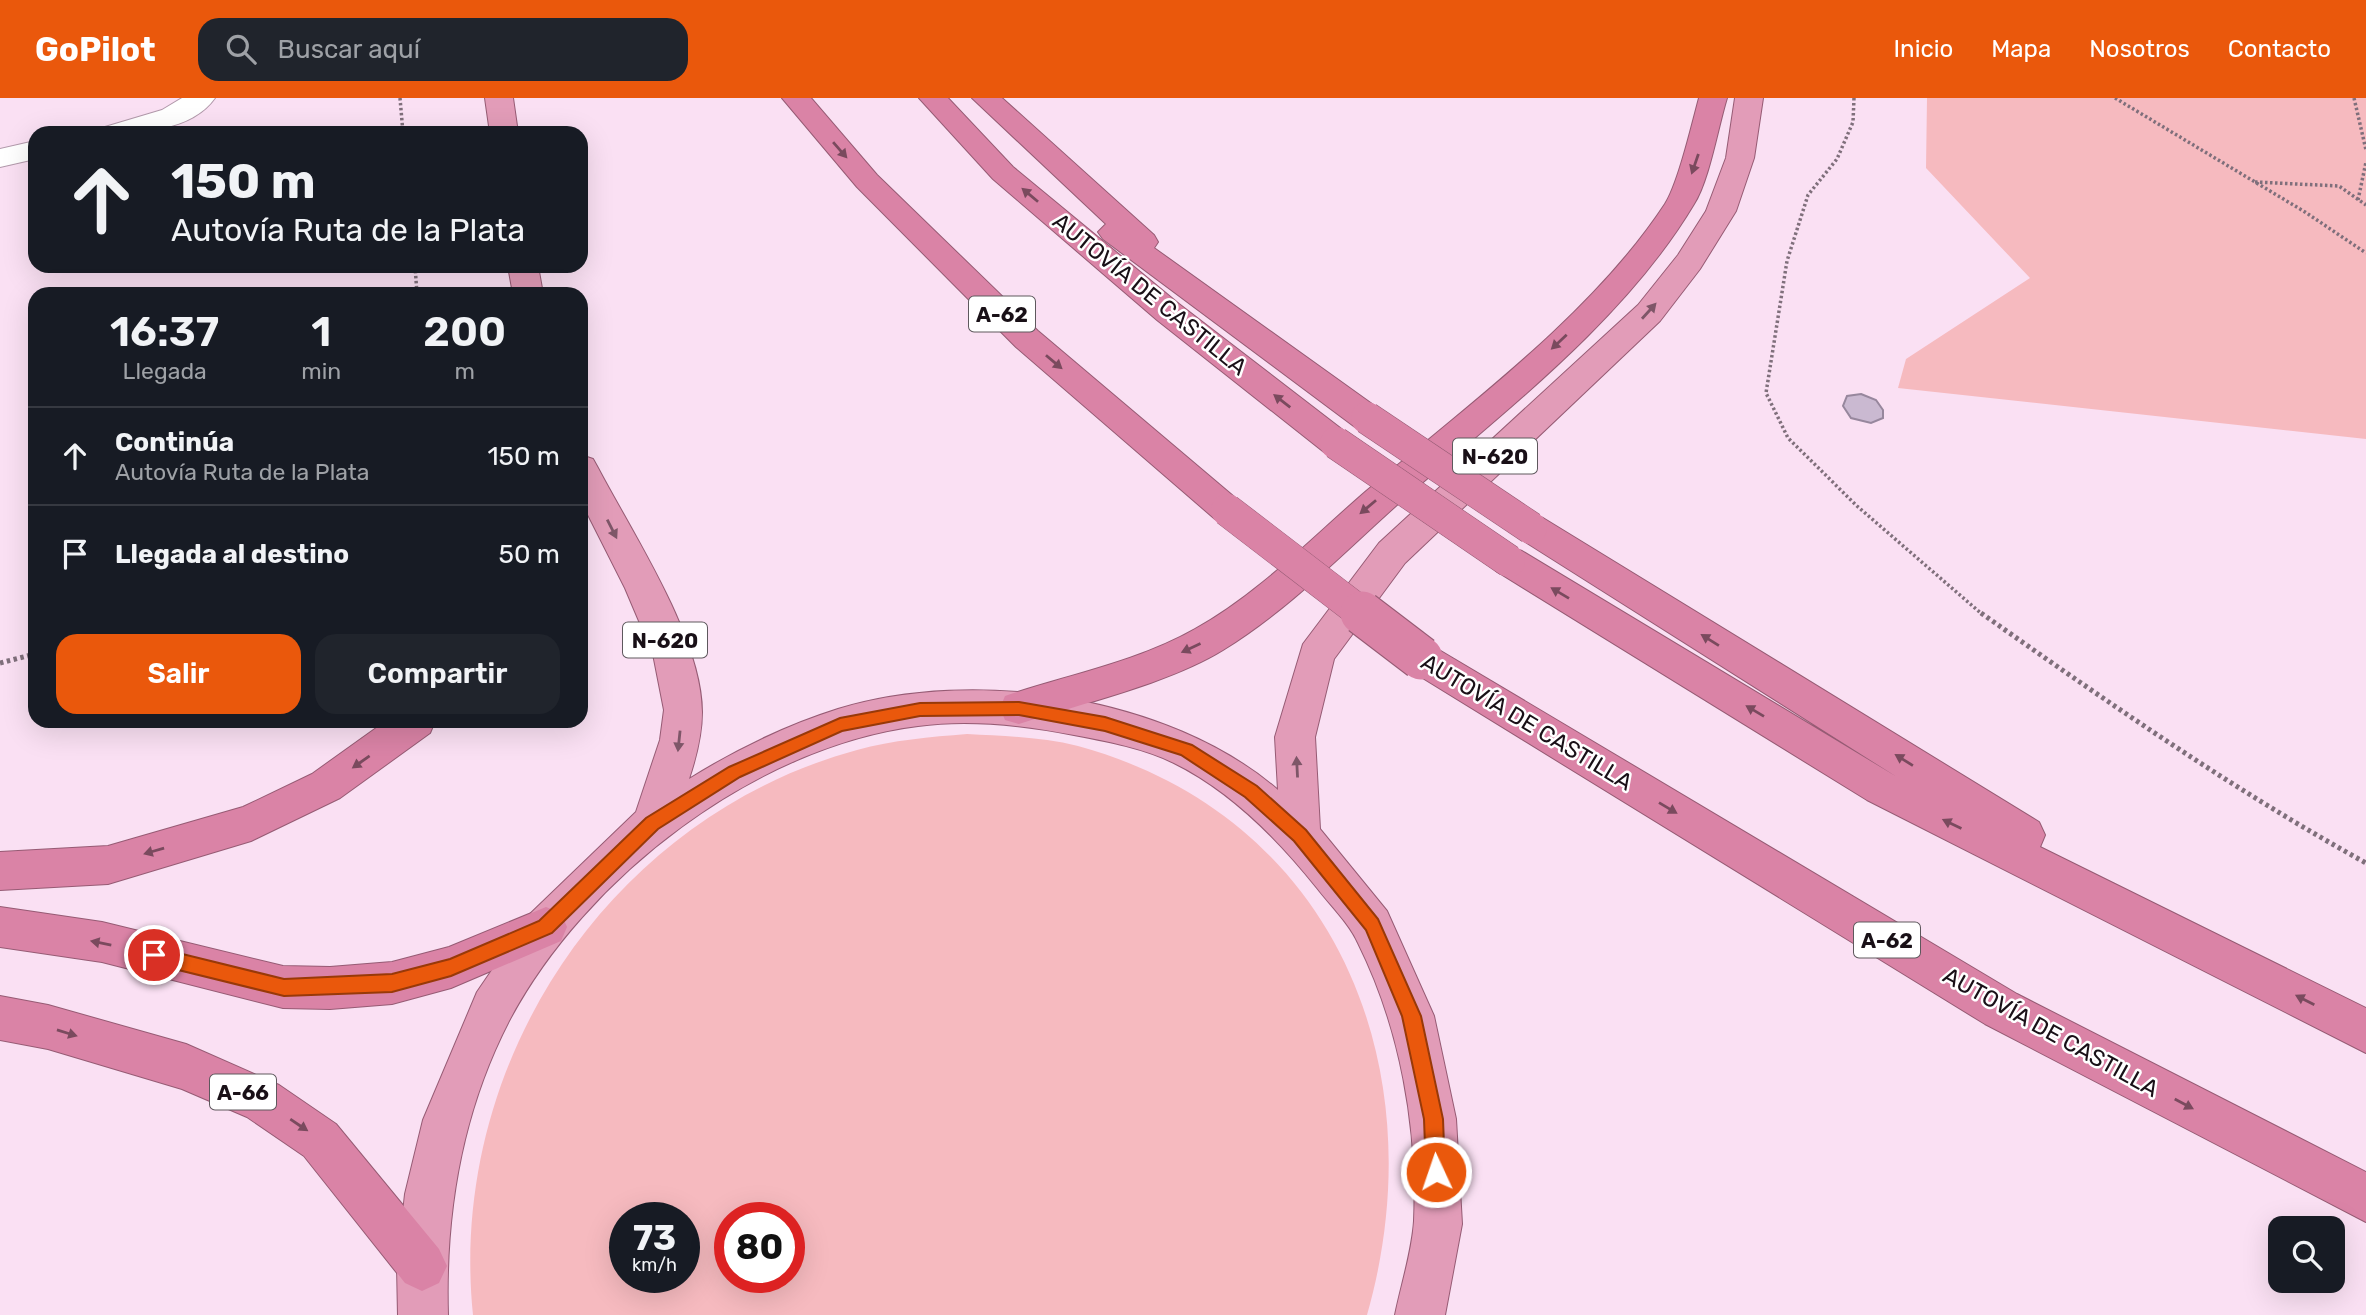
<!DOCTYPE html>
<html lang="es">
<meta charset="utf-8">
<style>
body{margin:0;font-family:Rubik,sans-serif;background:#20242c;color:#f1f3f6;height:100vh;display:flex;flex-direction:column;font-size:26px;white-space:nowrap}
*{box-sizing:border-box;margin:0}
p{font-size:23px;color:#9ea1a6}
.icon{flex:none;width:38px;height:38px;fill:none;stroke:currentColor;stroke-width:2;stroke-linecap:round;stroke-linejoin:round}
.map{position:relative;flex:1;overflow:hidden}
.details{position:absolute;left:28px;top:189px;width:560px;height:441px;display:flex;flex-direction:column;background:#171b24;border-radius:21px;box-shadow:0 7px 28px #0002}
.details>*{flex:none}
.hud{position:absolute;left:28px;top:28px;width:560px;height:147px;border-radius:21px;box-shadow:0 7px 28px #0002;background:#171b24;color:#f1f3f6;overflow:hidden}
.buttons{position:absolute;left:2268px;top:1118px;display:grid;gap:14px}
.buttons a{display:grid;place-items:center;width:77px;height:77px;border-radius:14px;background:#171b24;box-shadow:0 7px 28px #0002;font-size:35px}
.speed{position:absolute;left:609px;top:1104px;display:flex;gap:14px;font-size:35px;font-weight:700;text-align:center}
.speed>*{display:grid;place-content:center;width:91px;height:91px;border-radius:50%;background:#171b24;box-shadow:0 7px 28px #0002;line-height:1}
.speed small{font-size:18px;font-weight:400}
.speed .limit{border:10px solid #d22;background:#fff;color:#111}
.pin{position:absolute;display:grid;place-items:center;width:60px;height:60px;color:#fff;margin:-30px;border:4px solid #fff;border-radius:50%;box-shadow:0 2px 7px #0007}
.me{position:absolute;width:77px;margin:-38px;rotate:357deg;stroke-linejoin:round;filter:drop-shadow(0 0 5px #0008)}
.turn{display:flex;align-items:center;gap:24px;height:147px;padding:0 28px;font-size:32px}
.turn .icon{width:91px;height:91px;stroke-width:2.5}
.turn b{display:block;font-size:49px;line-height:60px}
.eta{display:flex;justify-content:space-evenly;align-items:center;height:119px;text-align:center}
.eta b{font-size:42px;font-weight:600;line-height:49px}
.button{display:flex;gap:14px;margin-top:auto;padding:14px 28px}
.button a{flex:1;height:80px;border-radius:21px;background:#ea580c;color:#fff;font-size:28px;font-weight:600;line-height:80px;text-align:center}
.button a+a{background:#20242c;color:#f1f3f6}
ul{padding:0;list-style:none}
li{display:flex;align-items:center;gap:21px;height:98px;padding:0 28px;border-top:2px solid #363941}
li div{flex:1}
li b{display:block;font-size:26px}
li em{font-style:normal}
header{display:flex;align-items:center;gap:42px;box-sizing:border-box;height:98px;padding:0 35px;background:#ea580c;color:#fff}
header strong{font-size:33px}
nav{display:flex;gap:38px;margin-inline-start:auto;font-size:24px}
.search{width:490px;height:63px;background:#20242c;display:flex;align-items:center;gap:18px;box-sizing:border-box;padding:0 24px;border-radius:21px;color:#9ea1a6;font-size:26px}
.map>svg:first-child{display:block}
</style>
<header>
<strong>GoPilot</strong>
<div class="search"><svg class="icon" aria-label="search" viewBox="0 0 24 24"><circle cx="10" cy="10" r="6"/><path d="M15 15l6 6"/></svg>Buscar aquí</div>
<nav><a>Inicio</a><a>Mapa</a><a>Nosotros</a><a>Contacto</a></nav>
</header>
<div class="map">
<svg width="2366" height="1217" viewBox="0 0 2366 1217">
<rect width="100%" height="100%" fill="#fae0f3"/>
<!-- green -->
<g fill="#f6babf" fill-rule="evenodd">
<path d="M1927,0H2366V341L1898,290L1906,261L2030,180L1926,70Z"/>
<path d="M967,636C1004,638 1042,639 1078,648C1337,719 1437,972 1367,1217H473C447,965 610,719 857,652C893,642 930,639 967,636ZM625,1120H684V1180H625ZM730,1120H789V1180H730Z"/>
</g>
<!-- building -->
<path fill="#cab9d1" stroke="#97879d" stroke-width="2" d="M1861,296L1876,302L1883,312V320L1871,325L1851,320L1843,308L1847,298Z"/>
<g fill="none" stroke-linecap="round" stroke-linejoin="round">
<defs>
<g id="minor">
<path d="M182,0H215C191,34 138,35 101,35L105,29L162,12Z"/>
<path d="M35,43V61L0,69V51Z"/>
</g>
<g id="trunk">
<path d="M485,0H513L518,35H490Z"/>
<path d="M1735,0H1763L1754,60L1736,113L1700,171L1660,223L1405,465L1334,561L1315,639L1320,731L1387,813L1434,918L1456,1021L1462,1126L1445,1217H1395C1401,1187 1412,1154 1414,1123C1418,1029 1400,929 1358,845C1349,825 1330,807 1317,790C1278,741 1231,693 1174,665C1144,650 1106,643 1074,637C1023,627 970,621 918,628C756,648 585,779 509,923C462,1014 445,1115 448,1217H398L397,1168L405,1096L423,1022L477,894L531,815L636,714L660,642L664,612L653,556L625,490L581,403V357L593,361L598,370C632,435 702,540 702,614C702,637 696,660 689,681C734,653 787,627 838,611C974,569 1169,598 1278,692L1275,639L1303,546L1379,445L1638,207L1678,157L1706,113L1726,60Z"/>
<path d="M508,168H538L543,196H513Z"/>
</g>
<g id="motorway">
<path d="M782,0H811L877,77L1038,233L1239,403L1244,412L1239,421L1227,425L1215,421L1016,249L857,89Z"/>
<path d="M919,0H948L1013,69L1179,206L1348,336L1353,345L1348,354L1336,357L1324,354L1157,222L993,81Z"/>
<path d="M972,0H1002L1154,137L1158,144L1154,150L1379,311L1384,320L1379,329L1367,332L1355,329L1103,141L1098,134L1106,126Z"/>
<path d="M1699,0H1727C1718,29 1709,83 1694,106C1623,225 1500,316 1398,406C1342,456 1287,513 1223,552C1170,585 1080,606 1019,626L1005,622L1000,610L1005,598C1068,577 1137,564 1195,531C1257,497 1311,441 1364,395C1465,310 1593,216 1665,106C1678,86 1692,26 1699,0Z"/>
<path d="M1531,416L1543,420L2039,724L2045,737L2040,749L2366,910V955L1867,702L1496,473L1491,463L1496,453L1509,449L1522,453L1897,679L1519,440L1513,430L1519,420Z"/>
<path d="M1421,544L1434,549L2017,896L2366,1074V1124L1985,926L1408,571L1402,560L1408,549Z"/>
<path d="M386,623H435L430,635L340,700L251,743L108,786L0,792V754L108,748L243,709L312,676Z"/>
<path d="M0,809L102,824L283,868L330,869L392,864L449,849L546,809L561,815L567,829L561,843L451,890L392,906L330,911L283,910L102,864L0,849Z"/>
<path d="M0,898L48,907L186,946L279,987L336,1026L439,1151L447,1168L439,1185L422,1193L405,1185L304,1058L247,1019L182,991L48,951L0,942Z"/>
</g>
</defs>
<!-- minor casing -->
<use href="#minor" stroke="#b299ab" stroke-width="2"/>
<!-- trunk casing -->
<use href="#trunk" stroke="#965b74" stroke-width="2"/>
<!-- motorway casing -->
<use href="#motorway" stroke="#965b74" stroke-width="2"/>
<!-- path-far1 -->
<g stroke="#7f6f7b" stroke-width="3.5" stroke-dasharray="2.5 2.5" stroke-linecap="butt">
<path d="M400,0L403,35"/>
<path d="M1854,0L1853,24L1837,61L1808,97L1787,163L1766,295L1788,340L1857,408L1983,517"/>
<path d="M2115,0L2305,114L2366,155"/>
<path d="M2354,0L2366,52"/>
<path d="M2255,84L2339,88L2366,107"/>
<path d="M2358,102L2366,64"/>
<path d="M415,168L417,196"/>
</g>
<!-- path -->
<g stroke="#7f6f7b" stroke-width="5" stroke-dasharray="3.5 3.5" stroke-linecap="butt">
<path d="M1981,515C2106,603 2232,691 2366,765"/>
<path d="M0,565L35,556"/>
</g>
<!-- minor -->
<use href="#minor" fill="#fff" fill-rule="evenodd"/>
<!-- trunk -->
<use href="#trunk" fill="#e29cb8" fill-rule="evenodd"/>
<!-- motorway -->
<use href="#motorway" fill="#da83a6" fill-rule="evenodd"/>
<defs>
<g id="motorway-bridge-far1">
<path d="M1367,320L1531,430"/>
<path d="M1336,345L1509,463"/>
<path d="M1227,412L1364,517"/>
</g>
<path id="motorway-bridge" d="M1362,515L1421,560"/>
</defs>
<!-- motorway-bridge-far1 casing -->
<use href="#motorway-bridge-far1" stroke="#965b74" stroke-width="33" stroke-linecap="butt"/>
<!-- motorway-bridge casing -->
<use href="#motorway-bridge" stroke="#965b74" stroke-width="45" stroke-linecap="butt"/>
<!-- motorway-bridge-far1 -->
<use href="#motorway-bridge-far1" stroke="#da83a6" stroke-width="32"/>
<!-- motorway-bridge -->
<use href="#motorway-bridge" stroke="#da83a6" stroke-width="43"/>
</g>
<!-- one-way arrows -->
<defs><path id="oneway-solid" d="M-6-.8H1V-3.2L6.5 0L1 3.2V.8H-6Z" transform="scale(1.75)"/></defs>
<g fill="#7a4a5e">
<use href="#oneway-solid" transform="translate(840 52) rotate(49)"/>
<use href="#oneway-solid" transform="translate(1695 66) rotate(109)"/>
<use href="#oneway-solid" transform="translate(1030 97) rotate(-140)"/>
<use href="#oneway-solid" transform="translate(1559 244) rotate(137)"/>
<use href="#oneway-solid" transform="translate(1054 264) rotate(40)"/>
<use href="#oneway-solid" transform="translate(1282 303) rotate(-142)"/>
<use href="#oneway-solid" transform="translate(1368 409) rotate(140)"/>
<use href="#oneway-solid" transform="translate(1560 495) rotate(-149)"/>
<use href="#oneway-solid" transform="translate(1710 542) rotate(-148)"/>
<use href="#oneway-solid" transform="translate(1191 550) rotate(155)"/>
<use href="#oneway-solid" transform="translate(1755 613) rotate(-149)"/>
<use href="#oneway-solid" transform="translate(1904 662) rotate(-148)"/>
<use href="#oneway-solid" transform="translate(361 664) rotate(145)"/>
<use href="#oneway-solid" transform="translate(1668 710) rotate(31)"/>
<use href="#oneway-solid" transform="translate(1952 726) rotate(-154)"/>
<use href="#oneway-solid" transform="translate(154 753) rotate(164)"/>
<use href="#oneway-solid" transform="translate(101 845) rotate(-169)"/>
<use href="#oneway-solid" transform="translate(2305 902) rotate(-153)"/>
<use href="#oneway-solid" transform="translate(67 935) rotate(17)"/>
<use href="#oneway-solid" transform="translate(2184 1006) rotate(28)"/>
<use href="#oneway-solid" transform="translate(299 1027) rotate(34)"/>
</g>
<g fill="#7e5668">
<use href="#oneway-solid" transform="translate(1649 213) rotate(-48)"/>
<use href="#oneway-solid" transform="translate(612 431) rotate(63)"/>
<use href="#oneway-solid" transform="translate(679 643) rotate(96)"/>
<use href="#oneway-solid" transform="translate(1297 669) rotate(-93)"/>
</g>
<!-- route -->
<path fill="#ea580c" stroke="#983908" stroke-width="2" d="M1019,604L1105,619L1192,647L1257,688L1306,732L1378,821L1421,918L1443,1021L1445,1074L1443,1081L1436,1084L1429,1081L1426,1074L1424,1021L1402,918L1366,832L1294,743L1245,699L1181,657L1105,633L1019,617L920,618L842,633L740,679L658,731L552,835L451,878L392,894L284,898L154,866L148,863L145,857L148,851L154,849L284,881L392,876L450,861L539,823L646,720L729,669L840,620L920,605Z"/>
<g text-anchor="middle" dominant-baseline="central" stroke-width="5" stroke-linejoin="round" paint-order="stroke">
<!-- shield labels -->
<g fill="#fff" stroke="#5e585d" stroke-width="2">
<rect x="969" y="198.5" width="66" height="35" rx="5"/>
<rect x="1453" y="340.5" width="84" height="35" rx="5"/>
<rect x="623" y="524.5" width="84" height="35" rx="5"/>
<rect x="1854" y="824.5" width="66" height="35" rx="5"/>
<rect x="210" y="976.5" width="66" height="35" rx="5"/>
</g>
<g font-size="21" font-weight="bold" fill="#191017">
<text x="1002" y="216">A-62</text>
<text x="1495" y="358">N-620</text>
<text x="665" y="542">N-620</text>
<text x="1887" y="842">A-62</text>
<text x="243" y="994">A-66</text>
</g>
<!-- street labels -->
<g font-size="23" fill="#191017" stroke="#fff">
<text transform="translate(1150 196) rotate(39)">AUTOVÍA DE CASTILLA</text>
<text transform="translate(1527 624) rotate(31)">AUTOVÍA DE CASTILLA</text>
<text transform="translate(2051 934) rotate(29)">AUTOVÍA DE CASTILLA</text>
</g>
</g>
</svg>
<div class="buttons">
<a><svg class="icon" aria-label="search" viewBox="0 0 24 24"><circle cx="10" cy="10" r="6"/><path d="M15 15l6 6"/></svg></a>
</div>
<div class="speed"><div>73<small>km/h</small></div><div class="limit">80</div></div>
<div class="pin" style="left:154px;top:857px;background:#d93025"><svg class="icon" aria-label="arrive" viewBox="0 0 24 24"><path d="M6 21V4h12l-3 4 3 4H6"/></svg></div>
<svg class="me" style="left:1436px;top:1074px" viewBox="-20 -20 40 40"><circle r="17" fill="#ea580c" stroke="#fff" stroke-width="3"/><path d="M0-11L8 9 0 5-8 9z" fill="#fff"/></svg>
<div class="hud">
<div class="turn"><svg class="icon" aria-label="ahead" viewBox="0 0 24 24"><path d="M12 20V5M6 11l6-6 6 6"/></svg><div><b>150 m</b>Autovía Ruta de la Plata</div></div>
</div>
<section class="details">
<div class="eta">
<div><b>16:37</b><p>Llegada</p></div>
<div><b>1</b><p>min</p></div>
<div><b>200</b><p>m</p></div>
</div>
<ul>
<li><svg class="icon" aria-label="ahead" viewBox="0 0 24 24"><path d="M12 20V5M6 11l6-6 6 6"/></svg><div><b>Continúa</b><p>Autovía Ruta de la Plata</p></div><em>150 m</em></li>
<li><svg class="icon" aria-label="arrive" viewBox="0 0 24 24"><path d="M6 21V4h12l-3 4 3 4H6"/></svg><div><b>Llegada al destino</b></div><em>50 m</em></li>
</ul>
<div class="button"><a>Salir</a><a>Compartir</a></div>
</section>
</div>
